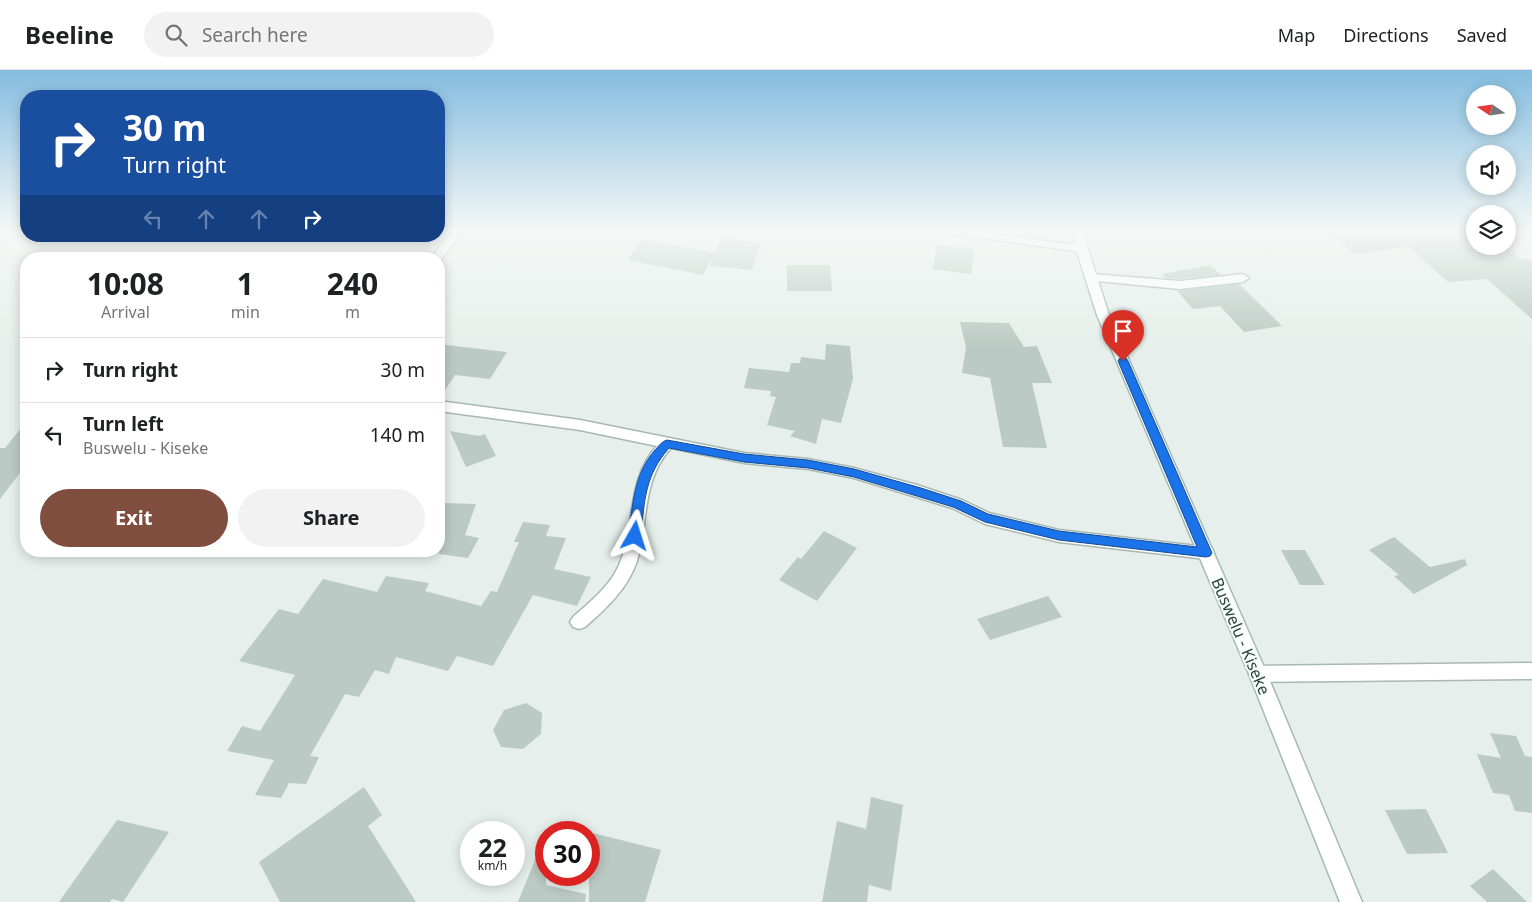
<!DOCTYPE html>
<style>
body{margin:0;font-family:"Noto Sans",sans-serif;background:#f2f2f2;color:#202124;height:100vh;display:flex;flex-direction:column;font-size:19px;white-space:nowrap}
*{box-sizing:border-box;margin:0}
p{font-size:16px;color:#757577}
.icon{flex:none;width:28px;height:28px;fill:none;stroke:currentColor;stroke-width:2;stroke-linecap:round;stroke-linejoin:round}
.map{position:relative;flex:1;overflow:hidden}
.details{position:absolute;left:20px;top:182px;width:425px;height:305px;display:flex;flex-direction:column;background:#fff;border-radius:20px;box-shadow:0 2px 12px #0003}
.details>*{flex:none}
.banner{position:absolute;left:20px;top:20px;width:425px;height:152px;border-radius:20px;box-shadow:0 2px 12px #0003;background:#1a4fa0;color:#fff;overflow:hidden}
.needle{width:32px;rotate:283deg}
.tools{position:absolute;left:1466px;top:15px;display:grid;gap:10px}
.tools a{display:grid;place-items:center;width:50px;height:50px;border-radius:50%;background:#fff;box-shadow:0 2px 12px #0003;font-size:25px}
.speed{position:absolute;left:460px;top:751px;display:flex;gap:10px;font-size:25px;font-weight:700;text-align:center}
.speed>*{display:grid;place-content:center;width:65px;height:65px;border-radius:50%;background:#fff;box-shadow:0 2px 12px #0003;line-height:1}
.speed small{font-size:12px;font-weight:400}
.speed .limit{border:8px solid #d22;background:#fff;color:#111}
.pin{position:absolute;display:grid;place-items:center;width:42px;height:42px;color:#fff;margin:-51px -21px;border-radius:50% 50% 50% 0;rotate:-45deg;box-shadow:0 0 5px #0007}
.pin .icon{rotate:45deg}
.me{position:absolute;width:55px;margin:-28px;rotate:6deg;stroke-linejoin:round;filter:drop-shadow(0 0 4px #0008)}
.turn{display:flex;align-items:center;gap:18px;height:105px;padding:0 20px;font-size:22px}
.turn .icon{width:65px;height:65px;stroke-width:2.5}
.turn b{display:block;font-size:35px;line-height:42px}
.lanes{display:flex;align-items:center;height:48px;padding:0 20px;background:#0003;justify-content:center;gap:25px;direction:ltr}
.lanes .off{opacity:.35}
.eta{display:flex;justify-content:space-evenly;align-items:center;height:85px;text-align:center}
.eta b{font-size:30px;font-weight:700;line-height:35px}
.cta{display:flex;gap:10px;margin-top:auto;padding:10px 20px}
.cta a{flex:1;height:58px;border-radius:30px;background:#7f4e3f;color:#fff;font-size:20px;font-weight:700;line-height:58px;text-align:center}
.cta a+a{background:#f2f2f2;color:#202124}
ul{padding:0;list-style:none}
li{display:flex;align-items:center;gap:15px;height:65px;padding:0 20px;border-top:1px solid #e0e0e0}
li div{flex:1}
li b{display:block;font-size:19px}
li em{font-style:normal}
header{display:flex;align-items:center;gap:30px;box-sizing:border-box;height:70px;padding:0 25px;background:#fff;border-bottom:1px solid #e0e0e0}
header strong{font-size:24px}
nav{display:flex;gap:28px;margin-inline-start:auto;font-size:18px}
.search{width:350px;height:45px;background:#f2f2f2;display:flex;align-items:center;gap:12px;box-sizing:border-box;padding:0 18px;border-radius:28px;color:#757577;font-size:19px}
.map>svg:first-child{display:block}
</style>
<header>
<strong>Beeline</strong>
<div class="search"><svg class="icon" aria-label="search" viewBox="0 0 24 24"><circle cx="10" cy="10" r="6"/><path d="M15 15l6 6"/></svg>Search here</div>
<nav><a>Map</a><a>Directions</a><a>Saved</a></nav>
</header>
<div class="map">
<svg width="1532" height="832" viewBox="0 0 1532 832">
<rect width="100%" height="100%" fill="#e6efeb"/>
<!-- building -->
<g fill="#bbcac4">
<path d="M1327,161H1466L1475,169V176H1507L1520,189L1532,190V249L1487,209L1448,212L1409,177L1355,184Z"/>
<path d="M721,167L760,173L752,200L710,196Z"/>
<path d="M640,170H646L715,183L703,205L628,190Z"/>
<path d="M937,175L974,179L971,204L933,199Z"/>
<path d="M787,195H830L832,221H787Z"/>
<path d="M1210,195L1221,205L1180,209L1166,208L1162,204Z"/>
<path d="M1239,214L1282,256L1244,262L1220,236L1193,239L1177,221Z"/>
<path d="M960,252L1009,253L1024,277L1037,276L1052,313H1032L1047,378L1003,377L990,308L962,303L966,277Z"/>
<path d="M439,274L480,279L507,282L490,309L455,305L439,329Z"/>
<path d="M826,274L850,276L853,309L841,353L822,349L816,374L790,366L795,361L767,355L776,327L770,326L771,321L744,318L749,298L789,302L791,293H800L801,287L825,290Z"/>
<path d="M26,352V395L0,429V378H5Z"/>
<path d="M450,361L479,366L485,364L496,386L466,397Z"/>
<path d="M443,433L476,434L465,465L479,468L468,488L439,484V444Z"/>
<path d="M523,452L550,455L546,466L566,468L554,499L591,507L577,536L533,525L493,596L457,586L448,601L396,587L389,604L375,600L359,627L345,624L310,686L319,687L306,714L289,713L281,728L255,725L274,690L227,681L242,656L260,661L295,605L239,591L279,539L298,544L323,509L377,522L386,506L429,513L425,521L481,536L491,521L497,522L519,472H514Z"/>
<path d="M824,461L857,478L817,531L779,510L798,487L801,489Z"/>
<path d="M1394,467L1430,497L1465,489L1467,495L1414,524L1394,506L1399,505L1369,480Z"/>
<path d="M1281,480H1305L1325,515H1300Z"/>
<path d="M1048,526L1062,547L990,570L977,549Z"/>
<path d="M526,633L542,643L541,664L523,679L501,677L493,660L504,640Z"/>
<path d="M1490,663L1516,666L1525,686L1532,687V743L1515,741L1509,725L1493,723L1477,684L1501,688Z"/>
<path d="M364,717L382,745L368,756L416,832H280L259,792Z"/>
<path d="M871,727L903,735L891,821L869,815L867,832H822L837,751L866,759Z"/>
<path d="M1426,739L1448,783L1407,784L1385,740Z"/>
<path d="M117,750L169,762L123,832L112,829L110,832H59Z"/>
<path d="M589,762L661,780L645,832H589Z"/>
<path d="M545,765L546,815L586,824L585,832H518Z"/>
<path d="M1493,799L1527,832H1487L1470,816Z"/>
</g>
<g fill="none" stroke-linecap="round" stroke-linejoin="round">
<defs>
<g id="minor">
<path d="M453,161H463L440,191L439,189H430Z"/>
<path d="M950,161H975L1082,176L1088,179L1082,182L955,164Z"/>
<path d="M1091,204L1180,211L1243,204L1249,208L1243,212L1180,219L1087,210L1085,208Z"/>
<path d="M439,331L580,350L744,383L808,389L854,398L917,415L962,430L989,443L1059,460L1206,477L1212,478L1214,483L1212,488L1206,489L1059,472L985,454L952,438L854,408L808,399L744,393L671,378C641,411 649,451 637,491C628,518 606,539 585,557L579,559L573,557L570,552L573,547C590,532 610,516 619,495C636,456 626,409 657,376L580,360L439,341Z"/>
<path d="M1532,593V609L1258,612L1252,610L1249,604L1252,598L1258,596Z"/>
</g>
<path id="secondary" d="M1074,161H1084L1088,179L1109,245L1267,604L1362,832H1340L1249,604L1097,245L1076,179Z"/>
</defs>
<!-- minor casing -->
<use href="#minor" stroke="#a8b8b2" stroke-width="3"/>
<!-- secondary casing -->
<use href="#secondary" stroke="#a4bbb3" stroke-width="3"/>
<!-- minor -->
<use href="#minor" fill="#fff" fill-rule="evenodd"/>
<!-- secondary -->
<use href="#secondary" fill="#fff" fill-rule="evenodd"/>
</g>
<!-- sky -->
<linearGradient id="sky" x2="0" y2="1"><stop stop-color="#84bce0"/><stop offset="0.58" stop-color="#f4f8f6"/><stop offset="1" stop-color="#f4f8f6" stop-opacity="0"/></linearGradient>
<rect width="1532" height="277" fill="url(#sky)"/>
<!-- route -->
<path fill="#1a73e8" stroke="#114b97" d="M1120,288H1126L1128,291L1212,483L1210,486L1206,487L1059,470L985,452L953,437L854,407L808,398L744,392L669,378C645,405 644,432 641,466L639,470H631L629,466C632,437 634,403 655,380C659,376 661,372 667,370L744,384L808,390L854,399L921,418L961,431L988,444L1059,461L1197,477L1118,291Z"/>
<g text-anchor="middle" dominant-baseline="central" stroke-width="4" stroke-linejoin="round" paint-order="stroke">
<!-- street labels -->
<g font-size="16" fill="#24423a" stroke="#f7fbf9">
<text transform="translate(1241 566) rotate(67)">Buswelu - Kiseke</text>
</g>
</g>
</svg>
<div class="tools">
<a><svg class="needle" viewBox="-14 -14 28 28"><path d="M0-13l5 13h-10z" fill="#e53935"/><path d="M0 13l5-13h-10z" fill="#757577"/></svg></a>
<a><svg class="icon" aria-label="sound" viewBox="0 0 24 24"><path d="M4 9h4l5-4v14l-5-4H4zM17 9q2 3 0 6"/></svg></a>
<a><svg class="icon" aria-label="layers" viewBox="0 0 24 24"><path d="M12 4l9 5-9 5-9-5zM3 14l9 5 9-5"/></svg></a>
</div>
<div class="speed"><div>22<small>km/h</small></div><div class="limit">30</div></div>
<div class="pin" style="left:1123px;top:291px;background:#d93025"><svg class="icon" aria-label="arrive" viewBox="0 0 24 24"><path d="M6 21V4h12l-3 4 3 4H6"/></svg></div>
<svg class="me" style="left:635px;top:466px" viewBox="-20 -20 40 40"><path d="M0-17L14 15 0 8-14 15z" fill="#1a73e8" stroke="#fff" stroke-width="4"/></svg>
<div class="banner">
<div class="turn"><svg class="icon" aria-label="right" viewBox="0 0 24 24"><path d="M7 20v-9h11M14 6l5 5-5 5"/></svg><div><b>30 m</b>Turn right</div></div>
<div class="lanes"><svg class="icon off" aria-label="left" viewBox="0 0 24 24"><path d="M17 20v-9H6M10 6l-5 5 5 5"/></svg><svg class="icon off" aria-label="ahead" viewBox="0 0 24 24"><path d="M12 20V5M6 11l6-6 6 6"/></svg><svg class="icon off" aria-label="ahead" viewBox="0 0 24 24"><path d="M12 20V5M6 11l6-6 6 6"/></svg><svg class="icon" aria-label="right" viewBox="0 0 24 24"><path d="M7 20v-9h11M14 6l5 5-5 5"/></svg></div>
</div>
<section class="details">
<div class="eta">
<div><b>10:08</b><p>Arrival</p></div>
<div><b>1</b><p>min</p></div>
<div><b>240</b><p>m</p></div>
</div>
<ul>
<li><svg class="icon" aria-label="right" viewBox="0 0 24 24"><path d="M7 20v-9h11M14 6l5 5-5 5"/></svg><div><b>Turn right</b></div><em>30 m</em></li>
<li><svg class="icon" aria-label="left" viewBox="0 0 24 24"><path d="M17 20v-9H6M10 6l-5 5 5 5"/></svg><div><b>Turn left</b><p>Buswelu - Kiseke</p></div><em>140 m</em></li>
</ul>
<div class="cta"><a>Exit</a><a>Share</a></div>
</section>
</div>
